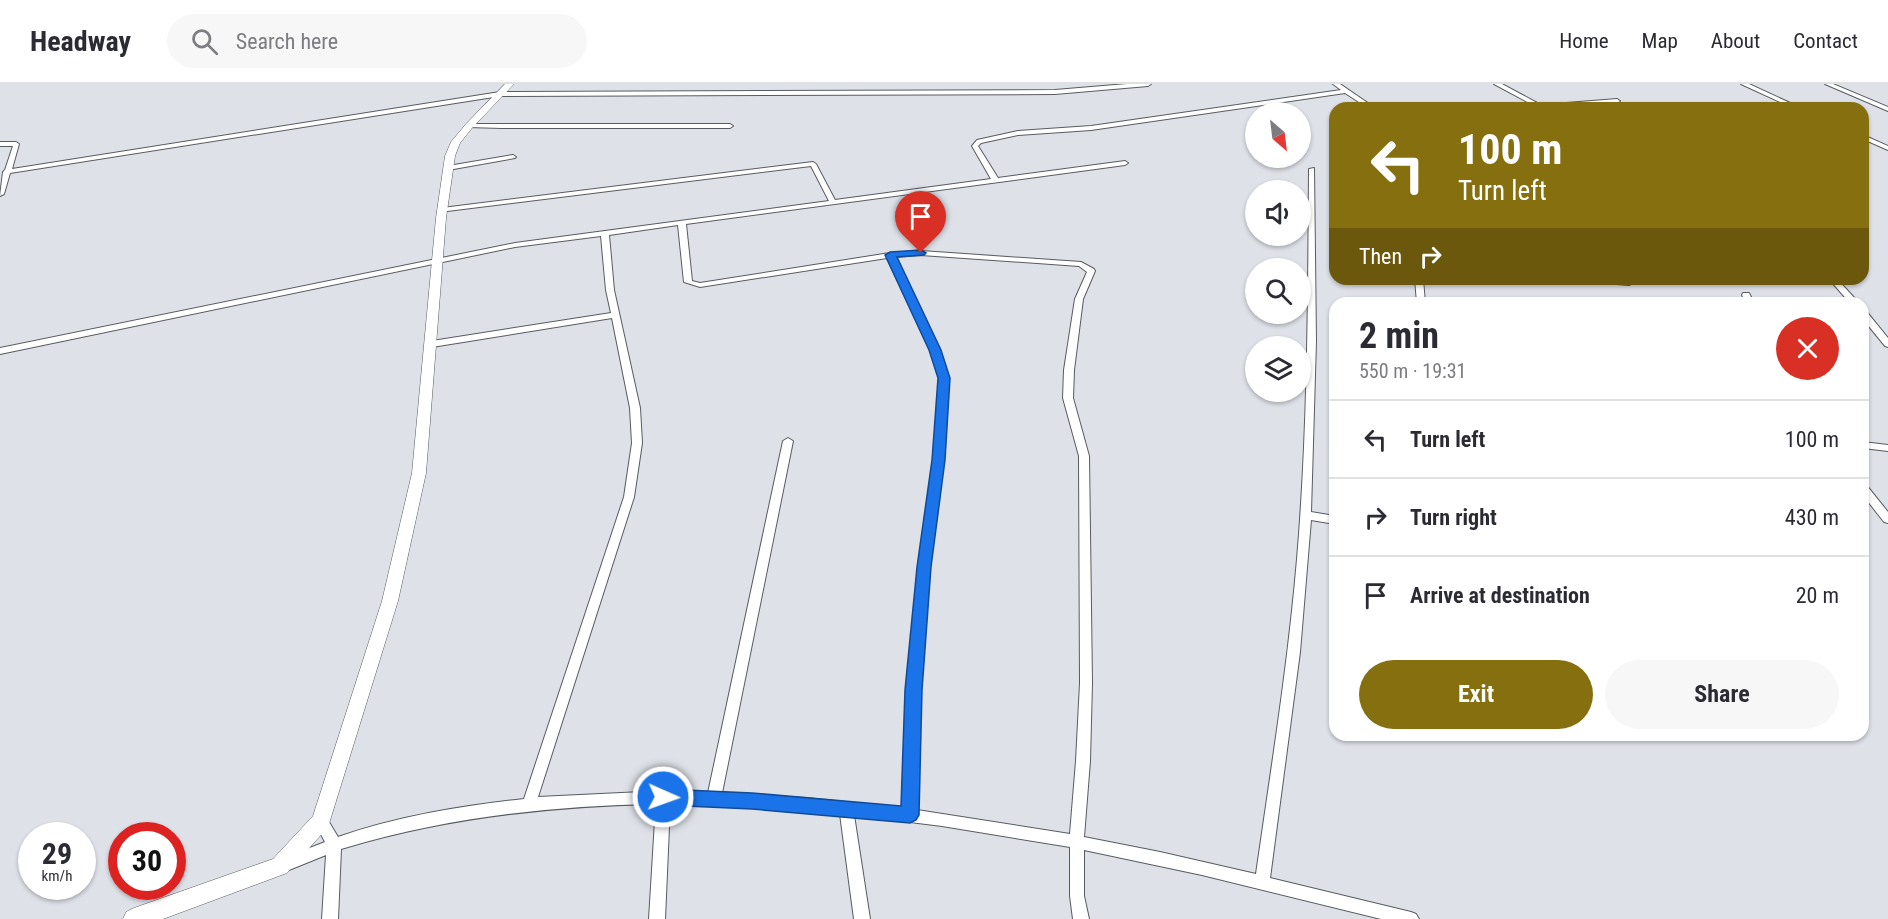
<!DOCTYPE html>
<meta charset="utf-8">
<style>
body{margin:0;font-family:"Roboto Condensed",sans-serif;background:#f7f7f7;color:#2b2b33;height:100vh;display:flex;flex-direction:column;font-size:22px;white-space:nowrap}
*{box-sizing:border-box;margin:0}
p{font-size:20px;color:#7c7c81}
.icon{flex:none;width:33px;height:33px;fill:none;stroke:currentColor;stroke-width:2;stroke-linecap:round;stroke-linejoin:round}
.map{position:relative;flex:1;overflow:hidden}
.side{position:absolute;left:1329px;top:213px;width:540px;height:444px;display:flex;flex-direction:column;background:#fff;border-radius:18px;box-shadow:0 2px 4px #0004}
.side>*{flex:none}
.top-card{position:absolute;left:1329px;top:18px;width:540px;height:183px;border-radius:18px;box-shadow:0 2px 4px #0004;background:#866f0f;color:#fff;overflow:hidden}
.needle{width:39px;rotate:152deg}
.controls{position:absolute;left:1245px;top:18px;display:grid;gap:12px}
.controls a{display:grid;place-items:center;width:66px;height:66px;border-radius:50%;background:#fff;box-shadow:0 2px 4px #0004;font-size:30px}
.speed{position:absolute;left:18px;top:738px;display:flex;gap:12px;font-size:30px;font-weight:700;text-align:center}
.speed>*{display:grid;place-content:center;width:78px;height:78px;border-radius:50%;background:#fff;box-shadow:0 2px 4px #0004;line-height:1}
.speed small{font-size:15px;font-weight:400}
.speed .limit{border:9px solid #d22;background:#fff;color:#111}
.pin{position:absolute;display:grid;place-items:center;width:51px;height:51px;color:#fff;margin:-62px -26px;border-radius:50% 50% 50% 0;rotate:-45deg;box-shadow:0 0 6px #0007}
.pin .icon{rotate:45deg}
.me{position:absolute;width:66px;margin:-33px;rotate:92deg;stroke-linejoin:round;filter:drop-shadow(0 0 4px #0008)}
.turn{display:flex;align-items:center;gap:21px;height:126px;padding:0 30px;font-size:27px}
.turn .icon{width:78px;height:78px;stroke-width:2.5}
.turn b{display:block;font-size:42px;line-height:51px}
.then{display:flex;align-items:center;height:57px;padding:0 30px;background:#0003;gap:12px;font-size:22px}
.round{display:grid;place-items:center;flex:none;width:63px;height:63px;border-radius:32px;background:#f7f7f7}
.head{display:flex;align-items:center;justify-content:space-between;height:102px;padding:0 30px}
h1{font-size:36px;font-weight:700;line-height:45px}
.primary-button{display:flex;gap:12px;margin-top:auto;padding:12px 30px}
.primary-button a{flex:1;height:69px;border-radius:36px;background:#866f0f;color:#fff;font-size:24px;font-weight:700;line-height:69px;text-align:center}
.primary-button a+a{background:#f7f7f7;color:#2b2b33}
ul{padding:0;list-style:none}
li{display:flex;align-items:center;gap:18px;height:78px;padding:0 30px;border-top:2px solid #e1e1e2}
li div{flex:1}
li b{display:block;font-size:22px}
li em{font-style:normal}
header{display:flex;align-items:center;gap:36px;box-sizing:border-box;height:84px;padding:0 30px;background:#fff;border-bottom:2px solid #e1e1e2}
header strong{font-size:28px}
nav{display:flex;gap:33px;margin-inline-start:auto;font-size:21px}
.search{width:420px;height:54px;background:#f7f7f7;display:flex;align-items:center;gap:15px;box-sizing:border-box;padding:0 21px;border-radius:33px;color:#7c7c81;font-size:22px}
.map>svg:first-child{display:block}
</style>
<header>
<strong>Headway</strong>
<div class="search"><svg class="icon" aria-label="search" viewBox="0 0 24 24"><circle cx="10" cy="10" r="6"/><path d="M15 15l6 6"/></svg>Search here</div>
<nav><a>Home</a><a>Map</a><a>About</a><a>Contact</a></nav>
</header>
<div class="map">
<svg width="1888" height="835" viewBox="0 0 1888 835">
<rect width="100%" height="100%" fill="#dee1e8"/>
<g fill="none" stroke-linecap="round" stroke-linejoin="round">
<defs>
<g id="street">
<path d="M1127,0H1151L1148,2L1055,10L500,12L10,89L4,110L0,112L3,88L5,86L13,62H0V58H16L19,60L12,85L500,8L1055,6Z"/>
<path d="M1333,0H1340L1375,24H1368L1345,9L1091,46L1018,51L981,59L978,62L998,94L1125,77L1128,79L1125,81L686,140L692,197L700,199L890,169L921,167L1081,178L1094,185L1095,187L1083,215L1074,286L1073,314L1089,372L1092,599L1090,677L1084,753L1160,768L1256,790C1271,685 1288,581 1297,475C1308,345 1308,215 1309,85L1314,84L1316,257L1311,428L1335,432V440L1311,436L1300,568L1270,794L1411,828L1416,830L1419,835H1381L1202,791L1084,766V812L1089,835H1073L1070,812V763L942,742L854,731L870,835H854L840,730L737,722L670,720L665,835H649L656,720C551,722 449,733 348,763L341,765L338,835H322L326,771L289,786L284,784L282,779L284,774L325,758L314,737L316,733L321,731L326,733L338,753C398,732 461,722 524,715L624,413L632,359L630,324L612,234L432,263L428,260L432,257L611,229L606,206L601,152L515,163L0,270V264L515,159L829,117L811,82L439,128V124H442L813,78L816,80L835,116L991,95L972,62L977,56L1018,47L1091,42L1341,6ZM678,141L684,198L700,203L887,174L931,266L939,294L933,376L918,483L907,606L903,724L806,714L722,709L793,357L788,354L783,357L708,709L663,707L538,713L634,413L642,359L640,324L614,206L609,151ZM921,171L1079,182L1087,188L1075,215L1064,286L1063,314L1079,372L1080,599L1076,677L1070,750L917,726L919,606L930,483L943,376L949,294L939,266L895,173Z"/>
<path d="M1494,0H1502L1541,21L1617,15L1620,17L1617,19L1549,24H1521L1533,21Z"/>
<path d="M1741,0H1749L1801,24H1793Z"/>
<path d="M1825,0H1833L1888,23V27Z"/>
<path d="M469,40H730L733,42L730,44H502L467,43L466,42Z"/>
<path d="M1863,51L1888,62V66L1863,55Z"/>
<path d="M513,71L516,73L515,74L448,86L445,84L448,82Z"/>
<path d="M1415,195H1423L1425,219H1417Z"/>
<path d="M1574,195C1589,195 1621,192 1633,199L1629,201L1578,197Z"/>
<path d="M1829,195H1837L1859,219H1850Z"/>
<path d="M1743,209H1749L1754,219H1746L1742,211Z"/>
<path d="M1863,226L1866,227L1888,254V263L1885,262L1863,235Z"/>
<path d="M1863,358L1888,361V367L1863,364Z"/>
<path d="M1863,401L1867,402L1888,428V439L1884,438L1863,411Z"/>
</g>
<path id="secondary" d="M505,0H514L472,44L460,59L455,72L446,134L426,389L398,517L328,743L287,789L163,835H123L126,828L134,824L273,775L313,732L382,517L412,389L436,134L445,72L451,58L466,40Z"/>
</defs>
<!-- street casing -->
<use href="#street" stroke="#595b62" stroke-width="2"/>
<!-- secondary casing -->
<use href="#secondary" stroke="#595b62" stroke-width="1"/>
<!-- street -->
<use href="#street" fill="#fff" fill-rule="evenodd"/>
<!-- secondary -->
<use href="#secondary" fill="#fff" fill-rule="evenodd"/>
</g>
<!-- route -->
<path fill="#1a73e8" stroke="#114b97" stroke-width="1.5" d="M921,166L926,169L924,171L897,173L941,266L950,294L945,376L931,483L922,606L919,731L916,736L910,739L752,725L663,721L657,719L655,713L657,707L663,705L752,709L901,722L905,606L917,483L932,376L938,294L929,266L885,171L890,168Z"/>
</svg>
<div class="controls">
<a><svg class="needle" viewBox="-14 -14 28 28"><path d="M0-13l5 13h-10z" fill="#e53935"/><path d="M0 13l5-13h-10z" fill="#7c7c81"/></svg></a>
<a><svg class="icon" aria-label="sound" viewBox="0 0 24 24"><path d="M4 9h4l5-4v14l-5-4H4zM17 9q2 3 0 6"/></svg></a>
<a><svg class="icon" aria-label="search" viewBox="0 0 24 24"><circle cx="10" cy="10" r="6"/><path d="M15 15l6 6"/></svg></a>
<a><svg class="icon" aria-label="layers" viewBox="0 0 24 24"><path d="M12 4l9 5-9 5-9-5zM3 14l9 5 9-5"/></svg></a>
</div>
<div class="speed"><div>29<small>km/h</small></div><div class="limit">30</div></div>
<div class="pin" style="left:921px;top:169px;background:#d93025"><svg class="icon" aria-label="arrive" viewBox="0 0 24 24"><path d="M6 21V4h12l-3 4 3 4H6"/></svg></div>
<svg class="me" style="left:663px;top:713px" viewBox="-20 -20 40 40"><circle r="17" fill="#1a73e8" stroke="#fff" stroke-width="3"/><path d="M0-11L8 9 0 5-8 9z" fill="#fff"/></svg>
<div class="top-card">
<div class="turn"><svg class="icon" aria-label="left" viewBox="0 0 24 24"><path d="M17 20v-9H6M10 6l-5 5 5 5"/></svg><div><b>100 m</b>Turn left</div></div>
<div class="then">Then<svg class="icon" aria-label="right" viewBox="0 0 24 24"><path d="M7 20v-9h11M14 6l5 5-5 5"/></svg></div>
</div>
<section class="side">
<div class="head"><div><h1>2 min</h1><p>550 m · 19:31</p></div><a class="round" style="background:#d93025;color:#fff"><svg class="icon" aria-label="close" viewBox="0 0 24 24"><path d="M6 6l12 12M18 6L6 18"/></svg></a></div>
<ul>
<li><svg class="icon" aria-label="left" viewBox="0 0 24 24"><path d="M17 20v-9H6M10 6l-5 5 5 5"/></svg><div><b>Turn left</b></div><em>100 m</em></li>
<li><svg class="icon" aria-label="right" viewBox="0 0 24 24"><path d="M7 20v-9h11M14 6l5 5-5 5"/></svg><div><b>Turn right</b></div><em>430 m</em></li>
<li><svg class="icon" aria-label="arrive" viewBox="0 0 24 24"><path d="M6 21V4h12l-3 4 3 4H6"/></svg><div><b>Arrive at destination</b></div><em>20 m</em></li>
</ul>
<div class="primary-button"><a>Exit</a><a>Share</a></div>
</section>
</div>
